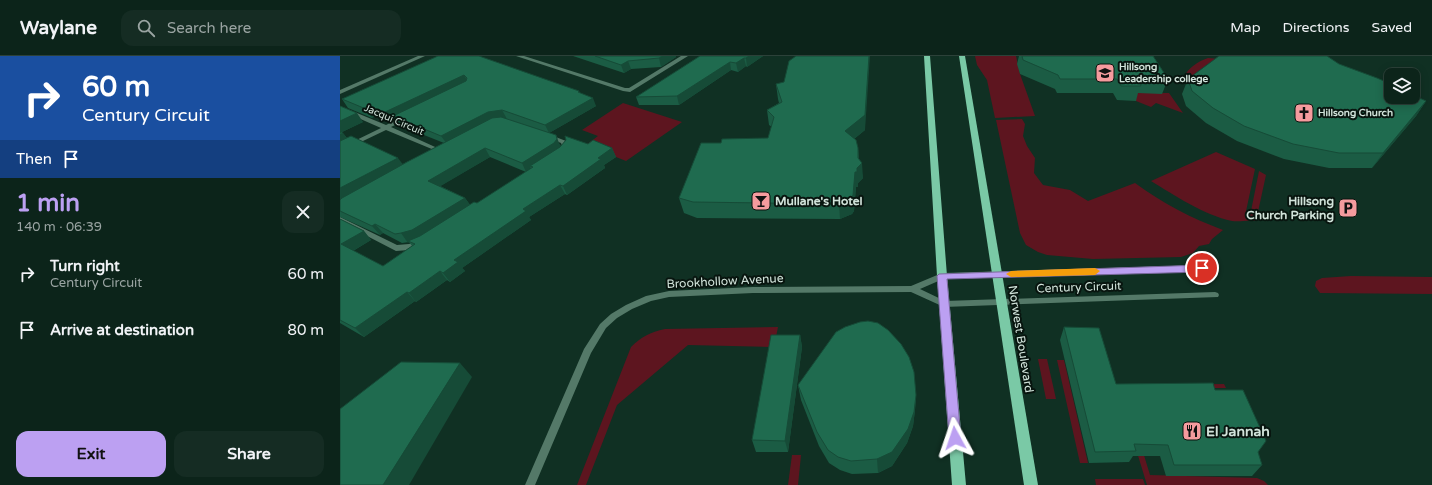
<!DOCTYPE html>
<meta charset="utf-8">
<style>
body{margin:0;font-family:"Varela Round",sans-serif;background:#152c23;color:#f1f3f6;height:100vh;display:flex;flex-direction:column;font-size:15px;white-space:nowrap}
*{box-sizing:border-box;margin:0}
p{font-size:13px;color:#9aa4a2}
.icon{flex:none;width:22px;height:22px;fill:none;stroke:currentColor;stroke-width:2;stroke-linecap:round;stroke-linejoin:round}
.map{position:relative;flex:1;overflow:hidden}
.sheet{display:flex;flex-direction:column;background:#0c241a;width:340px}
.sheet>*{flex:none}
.banner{background:#1a4fa0;color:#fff;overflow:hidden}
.tools{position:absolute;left:1044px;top:12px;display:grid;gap:8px}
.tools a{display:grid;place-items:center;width:36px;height:36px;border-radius:8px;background:#0c241a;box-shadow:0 2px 10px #0003,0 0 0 1px #2c4139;font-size:20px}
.pin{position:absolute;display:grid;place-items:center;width:34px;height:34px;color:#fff;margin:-17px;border:2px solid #fff;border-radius:50%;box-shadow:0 1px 4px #0007}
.me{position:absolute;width:44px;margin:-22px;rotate:355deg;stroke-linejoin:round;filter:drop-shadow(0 0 3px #0008)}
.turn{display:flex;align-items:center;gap:14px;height:84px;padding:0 16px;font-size:18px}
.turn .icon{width:52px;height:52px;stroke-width:2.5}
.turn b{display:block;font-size:28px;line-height:34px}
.then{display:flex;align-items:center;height:38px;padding:0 16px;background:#0003;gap:8px;font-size:15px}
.round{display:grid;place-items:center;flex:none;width:42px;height:42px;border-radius:12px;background:#152c23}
.head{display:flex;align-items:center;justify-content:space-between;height:68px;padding:0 16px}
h1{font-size:24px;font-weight:700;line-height:30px;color:#bca0f2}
.primary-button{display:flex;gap:8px;margin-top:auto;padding:8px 16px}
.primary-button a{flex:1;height:46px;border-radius:12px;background:#bca0f2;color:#111;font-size:16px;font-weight:700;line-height:46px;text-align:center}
.primary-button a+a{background:#152c23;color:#f1f3f6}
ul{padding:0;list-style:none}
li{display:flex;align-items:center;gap:12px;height:56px;padding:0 16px}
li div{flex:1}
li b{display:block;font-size:15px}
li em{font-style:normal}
header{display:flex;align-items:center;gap:24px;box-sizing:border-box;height:56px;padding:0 20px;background:#0c241a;border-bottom:1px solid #2c4139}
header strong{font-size:19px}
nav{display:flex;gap:22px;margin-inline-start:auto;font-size:14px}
.search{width:280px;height:36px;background:#152c23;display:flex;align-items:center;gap:10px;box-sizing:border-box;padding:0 14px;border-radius:12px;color:#9aa4a2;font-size:15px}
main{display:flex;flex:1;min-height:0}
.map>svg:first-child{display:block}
</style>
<header>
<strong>Waylane</strong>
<div class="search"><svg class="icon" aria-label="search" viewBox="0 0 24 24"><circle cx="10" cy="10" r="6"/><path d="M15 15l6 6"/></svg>Search here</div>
<nav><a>Map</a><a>Directions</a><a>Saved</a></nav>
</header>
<main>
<section class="sheet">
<div class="banner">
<div class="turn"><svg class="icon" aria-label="right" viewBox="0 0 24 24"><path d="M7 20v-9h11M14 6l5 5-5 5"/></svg><div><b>60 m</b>Century Circuit</div></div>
<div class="then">Then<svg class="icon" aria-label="arrive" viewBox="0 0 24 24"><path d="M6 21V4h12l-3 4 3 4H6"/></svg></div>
</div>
<div class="head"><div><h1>1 min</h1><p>140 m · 06:39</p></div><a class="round"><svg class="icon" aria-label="close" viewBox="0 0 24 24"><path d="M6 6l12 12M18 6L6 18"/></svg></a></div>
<ul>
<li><svg class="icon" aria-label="right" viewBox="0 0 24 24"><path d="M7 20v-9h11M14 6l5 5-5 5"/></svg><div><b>Turn right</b><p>Century Circuit</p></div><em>60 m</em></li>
<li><svg class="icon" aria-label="arrive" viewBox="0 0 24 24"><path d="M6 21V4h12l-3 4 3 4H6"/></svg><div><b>Arrive at destination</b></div><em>80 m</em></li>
</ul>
<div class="primary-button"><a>Exit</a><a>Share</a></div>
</section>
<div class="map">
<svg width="1092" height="429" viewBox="0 0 1092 429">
<rect width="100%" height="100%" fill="#103023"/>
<!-- green -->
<g fill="#5d151f">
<path d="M635,0H676L680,18L695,60L655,62L647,24L637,9Z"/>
<path d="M868,2L880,3L868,8L849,22V25L853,29L842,25C845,14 858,5 868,2Z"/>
<path d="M792,37H829L843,57L816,47L811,51L796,45Z"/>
<path d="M283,47L342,66L286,105L246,89L258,80L242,74Z"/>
<path d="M682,63L685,68L683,80L687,90L695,102L694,117L703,129L730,134L748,145L795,127C822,147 851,162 883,174L872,183L869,188L859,190L853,197L841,201L753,203L707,199L698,196L686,189L680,177L656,64Z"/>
<path d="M876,96L915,113L905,160H910L919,115L926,119L916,165C908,164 899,166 892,165C864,159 834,139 811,125Z"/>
<path d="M1011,220L1092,221V238L980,237L975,230L976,225L982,222Z"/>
<path d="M438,271L434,291L348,289L277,349L246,429H237L291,291C301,281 310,276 325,273Z"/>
<path d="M698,303H707L716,343H706Z"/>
<path d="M717,304H724L748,407H740Z"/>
<path d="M884,328L886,332H862L790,353L810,419L917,422L924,425L928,429H807L778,334L823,329Z"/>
<path d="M452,399H461L458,429H448Z"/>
<path d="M755,423H803L805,429H756Z"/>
</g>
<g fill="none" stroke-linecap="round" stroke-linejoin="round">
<!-- minor -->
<g fill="#547968" fill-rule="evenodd">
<path d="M176,0H184L285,32H289L341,0H348L290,36L283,35Z"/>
<path d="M0,50L46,69L65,60H69V62L51,71L104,95L103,96H99L46,74L0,96V92L41,72L0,54Z"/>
<path d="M208,78L226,85L229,92L226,96H222L221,95L223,92L221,87L206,81L205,80Z"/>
<path d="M0,161L57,189L69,188L82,184L86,187L85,189L69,194L56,195L0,166Z"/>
<path d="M862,209L866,212L862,215L603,223L580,233L605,245L875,236L878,237L879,239L878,241L604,251L571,236L413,237L329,241L311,245L292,253L277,262L266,272L251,297L195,429H185L244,293L260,268L271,258L286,249L306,240L329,235L413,231L571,230L602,217Z"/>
</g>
<!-- tertiary -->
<path fill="#547968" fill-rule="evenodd" d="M78,0H85L0,38V34Z"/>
<!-- primary -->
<g fill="#7ac9a6" fill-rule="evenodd">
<path d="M584,0H590L607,220L626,429H612L597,220Z"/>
<path d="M619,0H625L698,429H684Z"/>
</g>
</g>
<!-- wall -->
<g fill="#1b5c44" fill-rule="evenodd">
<path d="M98,0L239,35L240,37L256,50L209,77L221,90L248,88L272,92L276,101L264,109L265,112L227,139L225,138L189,161L191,164L122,212L125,215L110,226L107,224L76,246L75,245L24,281L0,267V163L24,175L31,184L13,195L43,210L72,190L69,186L62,187L43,177L40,179L0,161V50L23,66L2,76L7,82L63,108L104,87L59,69L55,63L51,65L37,59L32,62L8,52L2,43ZM150,101L186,116L137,147L130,149L125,142L100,130Z"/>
<path d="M233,0H336V1L321,11L291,13L284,17Z"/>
<path d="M360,0H423L407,11L406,10L398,16L391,14L339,49H299L296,41Z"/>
<path d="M679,0H813L828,23L822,38L798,37L796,45L777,44L773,37H717L715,33L680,18L677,8Z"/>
<path d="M999,8L1086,45L1076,60L1032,112H989L944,103L897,85L866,67L846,50L842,38L848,23Z"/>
<path d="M436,28L525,74L514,83L518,92L519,103L523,122L518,127V131H516L514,155L512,158L500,163L357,162L344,157L339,142L381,87L428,82L432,71L429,69L427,54L439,47L438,43Z"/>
<path d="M724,271L776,328L875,334L918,396L922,409L912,420H826L820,400H793L789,406L749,407L720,284Z"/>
<path d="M460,279L462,291L448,396H416L412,384Z"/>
<path d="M458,329L576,339L575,354L573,370L567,387L552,410L538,417L512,418L500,414L489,407L479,390L461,344Z"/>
</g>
<!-- shaded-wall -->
<g fill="#164b37">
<path d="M323,0H336V1L321,11L319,2Z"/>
<path d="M409,0H423L407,11L406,2Z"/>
<path d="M529,0H530L525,74L505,90V75Z"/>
<path d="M404,2L406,10L398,16L396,7Z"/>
<path d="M288,5L291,13L284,17L281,9Z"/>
<path d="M390,6L391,14L339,49L337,40Z"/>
<path d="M124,19L129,28L53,60L55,63L51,65L45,56Z"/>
<path d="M253,42L256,50L209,77L205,69Z"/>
<path d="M1086,45L1076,60L1032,112L1043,97Z"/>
<path d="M31,51L37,59L32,62L26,53Z"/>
<path d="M162,54L167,63L107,88L101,80L148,56Z"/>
<path d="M17,57L23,66L0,77V65Z"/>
<path d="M3,77L10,86L0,90V78Z"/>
<path d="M216,79L221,92L190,110L191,113L186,116L182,107Z"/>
<path d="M145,92L150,101L94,134L88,125Z"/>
<path d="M272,92L276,101L264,109L265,112L227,139L223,130L258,102Z"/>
<path d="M518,92L519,110L522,107L523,122L518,127V131H516L514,155L512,158L500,163L499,148L515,116Z"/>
<path d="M58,102L64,110L0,147V132Z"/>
<path d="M220,129L225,138L189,161L191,164L122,212L125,215L110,226L103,217L114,204L183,153Z"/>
<path d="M125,142L131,150L70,186L68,185L69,186L68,187L61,177Z"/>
<path d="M35,168L43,177L40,179L32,170Z"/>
<path d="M24,175L31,184L9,197L1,188Z"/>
<path d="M100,215L107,224L76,246L69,237Z"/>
<path d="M67,236L75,245L24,281L15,272Z"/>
<path d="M460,279L462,291L448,396L445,385Z"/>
<path d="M120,307L132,321L69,429H43Z"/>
<path d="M576,339L575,354L573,370L567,387L552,410L538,417L537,403Z"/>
</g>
<!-- building -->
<g fill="#1f6b4f" stroke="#164b37">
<path d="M98,0H139L239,35L238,36L253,42L205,69L162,54L148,56L101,80L53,60L126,25L127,22L124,19L45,56L31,51L26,53L2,43Z"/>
<path d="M255,0H323L319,2L288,5L281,9Z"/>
<path d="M360,0H409L406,2H404L396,7L390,6L337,40L296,41Z"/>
<path d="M456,0H529L525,59L505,75L516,84L518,92V102L522,107L517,112V116H515L513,139L511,143L499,148L353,146L339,142L361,87H381L382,83L428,82L434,61L427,54L442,46L436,28L444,26L449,5Z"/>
<path d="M682,0H813L828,23H797L801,30H781L777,23H720L718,19L683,4Z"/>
<path d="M879,0H987L999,8L1037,22L1051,28V41H1073V39L1086,45L1043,97H999L953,88L904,70L873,52L852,35L848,23Z"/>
<path d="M0,50L17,57L0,65Z"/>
<path d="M161,61L216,79L217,83L214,87L182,107L145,92L88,125L125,142L72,174L61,177L55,178L35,168L32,170L0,155V144L2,142L67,106L152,62Z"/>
<path d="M11,80L58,102L0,132V85Z"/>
<path d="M225,80L248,88L253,84L272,92L258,102L261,103L223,130L220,129L183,153L186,155L114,204L118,206L103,217L100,215L69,237L67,236L15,272L0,264V163L24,175L1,188L43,210L75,188L68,185L80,180L134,146L137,147L193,111L190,110L220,91L226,84Z"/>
<path d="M528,265L538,267L548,274L561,288L569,301L574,316L576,339L574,356L568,373L552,396L537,403L511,405L498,401L488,394L477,376L458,329L496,276L505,271L520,266Z"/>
<path d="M724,271L759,272L776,328L873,327L875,334H903L926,385L918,396L922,409H834L828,389L794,388L796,395L755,396Z"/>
<path d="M431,279H460L445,385L412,384Z"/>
<path d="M61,306L120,307L43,429H0V353Z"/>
</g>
<!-- route -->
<path fill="#bca0f2" stroke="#7a689d" d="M862,209L866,212L862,216L607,223L621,382L619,385L615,387L611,385L609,382L597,220L599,218Z"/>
<!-- slow -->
<path fill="#f59e0b" d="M755,212L760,215L755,219L671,221L666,218L671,215Z"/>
<!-- icons -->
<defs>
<symbol id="school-square" viewBox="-11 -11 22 22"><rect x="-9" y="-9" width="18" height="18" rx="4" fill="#f59b9e" stroke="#08150f"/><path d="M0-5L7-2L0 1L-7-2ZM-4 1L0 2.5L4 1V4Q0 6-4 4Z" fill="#111"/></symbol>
<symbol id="church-square" viewBox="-11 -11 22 22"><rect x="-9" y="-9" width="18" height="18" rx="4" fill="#f59b9e" stroke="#08150f"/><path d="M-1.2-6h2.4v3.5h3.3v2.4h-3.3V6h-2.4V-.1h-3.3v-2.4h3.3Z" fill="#111"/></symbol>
<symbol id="bar-square" viewBox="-11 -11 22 22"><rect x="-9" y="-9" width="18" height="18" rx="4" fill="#f59b9e" stroke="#08150f"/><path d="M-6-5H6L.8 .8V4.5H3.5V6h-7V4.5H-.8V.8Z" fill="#111"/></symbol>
<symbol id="parking-square" viewBox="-11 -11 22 22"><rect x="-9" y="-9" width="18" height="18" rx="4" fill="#f59b9e" stroke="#08150f"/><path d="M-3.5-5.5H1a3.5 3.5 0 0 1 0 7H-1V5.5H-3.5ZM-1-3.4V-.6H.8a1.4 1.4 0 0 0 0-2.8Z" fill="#111"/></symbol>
<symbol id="restaurant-square" viewBox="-11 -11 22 22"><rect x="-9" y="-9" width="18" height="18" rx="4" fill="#f59b9e" stroke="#08150f"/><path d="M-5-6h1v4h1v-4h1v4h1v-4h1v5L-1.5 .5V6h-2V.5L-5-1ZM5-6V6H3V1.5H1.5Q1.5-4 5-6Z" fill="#111"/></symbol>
</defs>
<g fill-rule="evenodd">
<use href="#school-square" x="754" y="6" width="22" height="22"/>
<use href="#church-square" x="953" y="46" width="22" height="22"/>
<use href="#bar-square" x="410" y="134" width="22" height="22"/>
<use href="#parking-square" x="997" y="141" width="22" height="22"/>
<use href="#restaurant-square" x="841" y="364" width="22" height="22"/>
</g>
<g text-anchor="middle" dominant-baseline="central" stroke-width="4" stroke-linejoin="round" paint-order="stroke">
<!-- far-poi labels -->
<g font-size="10" font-weight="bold" fill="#d2e4db" stroke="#08150f" text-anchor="start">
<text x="779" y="11">Hillsong<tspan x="779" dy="12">Leadership college</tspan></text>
<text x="978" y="57">Hillsong Church</text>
</g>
<!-- far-street labels -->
<g font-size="10" fill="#d2e4db" stroke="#08150f">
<text transform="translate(54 64) rotate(23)">Jacqui Circuit</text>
</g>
<!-- poi labels -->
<g font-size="12" font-weight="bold" fill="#d2e4db" stroke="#08150f" text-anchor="start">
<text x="435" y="145">Mullane's Hotel</text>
<text x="994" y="145" text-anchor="end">Hillsong<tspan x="994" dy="14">Church Parking</tspan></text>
</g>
<!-- street labels -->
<g font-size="12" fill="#d2e4db" stroke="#08150f">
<text transform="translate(385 225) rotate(-3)">Brookhollow Avenue</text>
<text transform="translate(739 231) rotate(-2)">Century Circuit</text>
<text transform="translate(681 283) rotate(81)">Norwest Boulevard</text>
</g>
<!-- near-poi labels -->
<g font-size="14" font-weight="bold" fill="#d2e4db" stroke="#08150f" text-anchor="start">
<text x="866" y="375">El Jannah</text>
</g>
</g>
</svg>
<div class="tools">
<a><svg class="icon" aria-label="layers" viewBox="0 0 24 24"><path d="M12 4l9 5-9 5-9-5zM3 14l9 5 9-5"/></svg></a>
</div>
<div class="pin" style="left:862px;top:212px;background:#d93025"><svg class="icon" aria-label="arrive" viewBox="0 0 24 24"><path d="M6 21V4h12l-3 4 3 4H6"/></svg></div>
<svg class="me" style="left:615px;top:382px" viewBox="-20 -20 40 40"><path d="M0-17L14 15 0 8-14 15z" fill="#bca0f2" stroke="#fff" stroke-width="4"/></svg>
</div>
</main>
